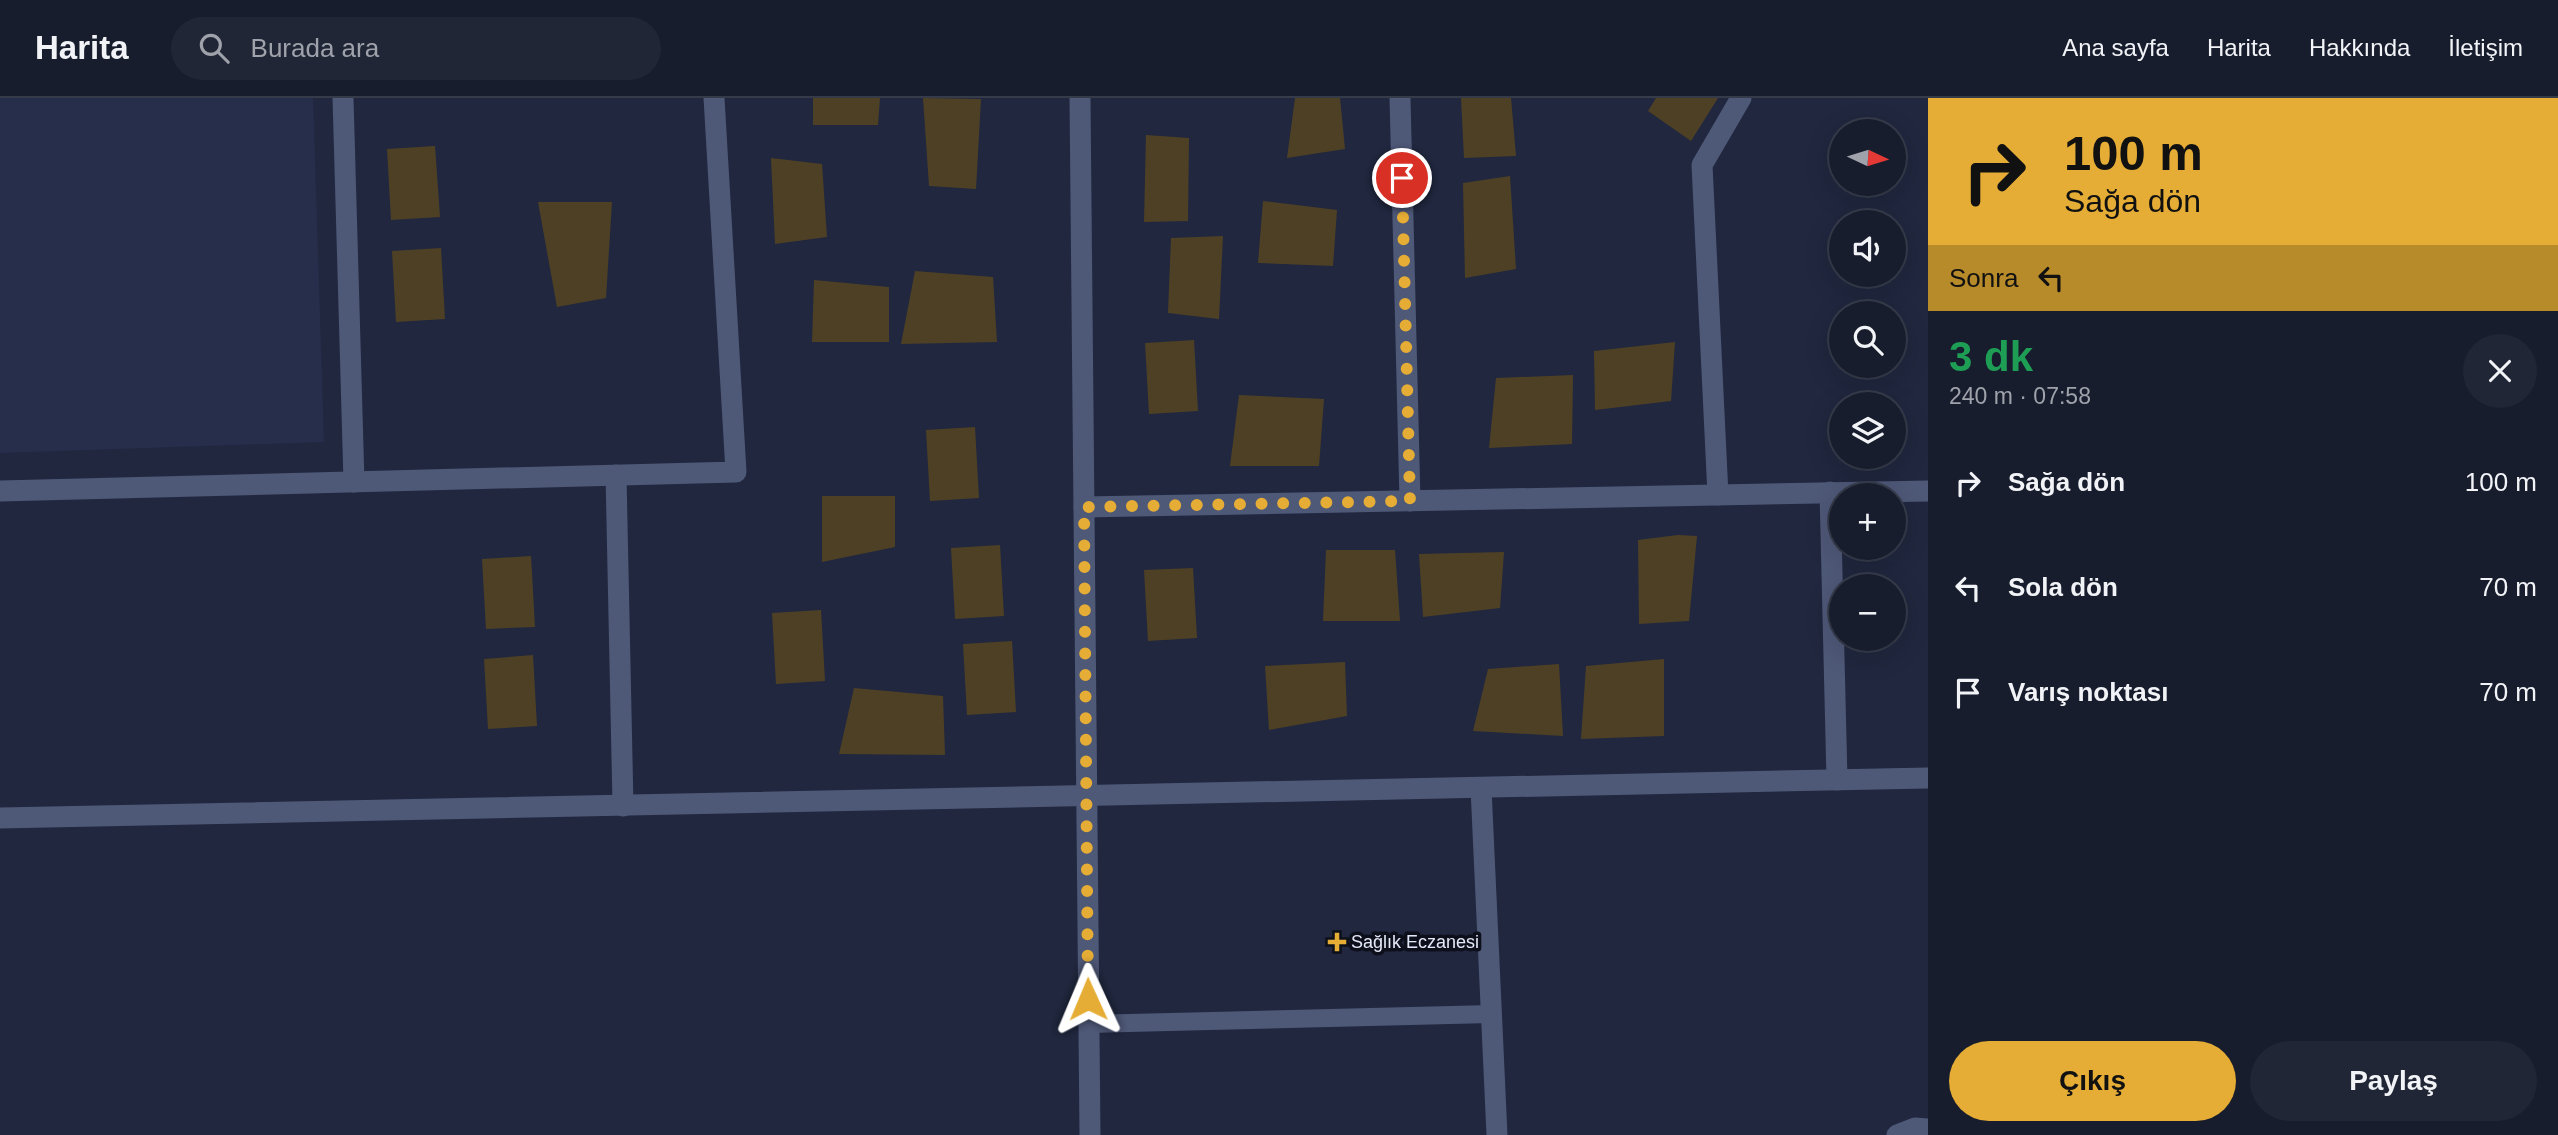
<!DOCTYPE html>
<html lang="tr">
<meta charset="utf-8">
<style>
body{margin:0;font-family:Arial,sans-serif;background:#212636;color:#f1f3f6;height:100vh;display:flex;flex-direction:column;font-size:26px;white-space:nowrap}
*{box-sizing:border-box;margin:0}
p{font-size:23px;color:#9fa2aa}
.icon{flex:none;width:38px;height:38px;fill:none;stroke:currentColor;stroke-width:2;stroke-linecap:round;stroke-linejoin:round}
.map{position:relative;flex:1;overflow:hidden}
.side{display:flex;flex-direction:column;background:#181d2e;width:630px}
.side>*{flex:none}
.hud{background:#e5ad35;color:#111;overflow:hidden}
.needle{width:46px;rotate:94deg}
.tools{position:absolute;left:1829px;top:21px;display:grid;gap:14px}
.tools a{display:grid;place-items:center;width:77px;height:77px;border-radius:50%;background:#181d2e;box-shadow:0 7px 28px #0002,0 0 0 2px #363b4a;font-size:35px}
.pin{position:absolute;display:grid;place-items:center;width:60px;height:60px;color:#fff;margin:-30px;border:4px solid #fff;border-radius:50%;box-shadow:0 2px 7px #0007}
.me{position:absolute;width:77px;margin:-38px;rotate:359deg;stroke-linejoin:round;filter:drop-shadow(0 0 5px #0008)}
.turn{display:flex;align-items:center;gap:24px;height:147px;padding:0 21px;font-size:32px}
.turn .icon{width:91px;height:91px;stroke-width:2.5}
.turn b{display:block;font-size:49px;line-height:60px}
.then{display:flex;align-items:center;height:66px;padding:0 21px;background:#0003;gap:14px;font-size:26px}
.round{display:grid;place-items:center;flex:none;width:74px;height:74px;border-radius:37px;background:#212636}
.head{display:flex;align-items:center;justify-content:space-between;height:119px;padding:0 21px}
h1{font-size:42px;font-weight:700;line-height:52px;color:#1e9e55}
.primary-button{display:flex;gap:14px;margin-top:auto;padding:14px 21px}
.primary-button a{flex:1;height:80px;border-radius:42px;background:#e5ad35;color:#111;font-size:28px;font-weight:700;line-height:80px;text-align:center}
.primary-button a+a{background:#212636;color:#f1f3f6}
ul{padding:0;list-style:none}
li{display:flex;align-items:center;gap:21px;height:105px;padding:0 21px}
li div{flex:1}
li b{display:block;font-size:26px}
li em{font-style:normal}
header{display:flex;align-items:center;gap:42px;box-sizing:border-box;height:98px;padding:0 35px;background:#181d2e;border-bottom:2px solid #363b4a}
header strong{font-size:33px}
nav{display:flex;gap:38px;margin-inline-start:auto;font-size:24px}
.search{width:490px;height:63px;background:#212636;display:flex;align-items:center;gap:18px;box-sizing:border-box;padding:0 24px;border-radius:38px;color:#9fa2aa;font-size:26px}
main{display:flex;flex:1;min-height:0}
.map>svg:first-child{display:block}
</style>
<header>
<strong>Harita</strong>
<div class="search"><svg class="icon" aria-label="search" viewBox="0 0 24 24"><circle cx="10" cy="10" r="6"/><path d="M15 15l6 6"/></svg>Burada ara</div>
<nav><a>Ana sayfa</a><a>Harita</a><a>Hakkında</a><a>İletişim</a></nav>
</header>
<main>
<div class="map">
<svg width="1928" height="1037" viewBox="0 0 1928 1037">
<rect width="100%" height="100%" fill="#20273e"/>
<!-- built -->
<path fill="#262e4c" d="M0,0H313L324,344L0,355Z"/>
<!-- building -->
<g fill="#4e4025">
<path d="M813,0H880L878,27H813Z"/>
<path d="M923,0L981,1L976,91L929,88Z"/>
<path d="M1295,0H1340L1345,51L1287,60Z"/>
<path d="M1461,0H1511L1516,58L1464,60Z"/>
<path d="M1656,0H1718L1691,43L1648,13Z"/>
<path d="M1146,37L1189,40L1188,123L1144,124Z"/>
<path d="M435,48L440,119L391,122L387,51Z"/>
<path d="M771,60L822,66L827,139L775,146Z"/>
<path d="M1510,78L1516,171L1465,180L1463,85Z"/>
<path d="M1263,103L1337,112L1333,168L1258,165Z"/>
<path d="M538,104H612L606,200L557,209Z"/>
<path d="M1223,138L1219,221L1168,215L1171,140Z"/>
<path d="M441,150L445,221L396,224L392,153Z"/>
<path d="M915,173L993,179L997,244L901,246Z"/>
<path d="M814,182L889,189V244H812Z"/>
<path d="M1194,242L1198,313L1149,316L1145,245Z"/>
<path d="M1675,244L1671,303L1595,312L1594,253Z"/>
<path d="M1573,277L1572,346L1489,350L1496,280Z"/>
<path d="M1239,297L1324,301L1319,368H1230Z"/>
<path d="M975,329L979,400L930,403L926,332Z"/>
<path d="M822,398H895V449L822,464Z"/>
<path d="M1678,437L1697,438L1689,523L1639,526L1638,442Z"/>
<path d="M1000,447L1004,518L955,521L951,450Z"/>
<path d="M1326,452H1395L1400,523H1323Z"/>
<path d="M1504,454L1500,510L1423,519L1419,456Z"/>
<path d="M531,458L535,529L486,531L482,461Z"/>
<path d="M1193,470L1197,540L1148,543L1144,472Z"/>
<path d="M821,512L825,583L776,586L772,515Z"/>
<path d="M1012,543L1016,614L967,617L963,546Z"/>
<path d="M533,557L537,628L488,631L484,561Z"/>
<path d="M1664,561V638L1581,641L1586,568Z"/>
<path d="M1345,564L1347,618L1269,632L1265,568Z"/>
<path d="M1559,566L1563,638L1473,633L1488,571Z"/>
<path d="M854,590L943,598L945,657L839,656Z"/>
</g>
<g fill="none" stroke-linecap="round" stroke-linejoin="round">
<!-- lane -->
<path stroke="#4e5877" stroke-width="18" d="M1088,926L1491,916"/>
<!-- street -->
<g stroke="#4e5877" stroke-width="21">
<path d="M343,0L354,384"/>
<path d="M1080,0L1090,1037"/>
<path d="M1400,0L1410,403"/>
<path d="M616,377L623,708"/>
<path d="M0,393L736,374L714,0"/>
<path d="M1830,394L1837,682"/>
<path d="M1718,397L1702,67L1741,0"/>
<path d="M1084,409L1928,393"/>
<path d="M1481,690L1497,1037"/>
<path d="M0,720L1928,680"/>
<path d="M1897,1037L1915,1030L1928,1031"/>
</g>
</g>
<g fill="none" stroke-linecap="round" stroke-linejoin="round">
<!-- route -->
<path stroke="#e5ad35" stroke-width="12" stroke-dasharray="0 21.6" d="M1088,901L1084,409L1410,403L1402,80"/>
</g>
<!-- markers -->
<path fill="#e5ad35" stroke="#0d101b" stroke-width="2.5" d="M1333.5 833.5h7v7h7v7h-7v7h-7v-7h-7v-7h7z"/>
<g text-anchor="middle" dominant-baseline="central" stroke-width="7" stroke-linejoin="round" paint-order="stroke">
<!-- poi labels -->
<g font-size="18" fill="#e4e9f9" stroke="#0d101b" text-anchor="start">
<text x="1351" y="844">Sağlık Eczanesi</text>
</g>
</g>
</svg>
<div class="tools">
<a><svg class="needle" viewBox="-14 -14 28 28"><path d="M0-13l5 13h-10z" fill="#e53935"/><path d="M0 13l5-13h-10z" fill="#9fa2aa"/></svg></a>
<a><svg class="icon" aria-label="sound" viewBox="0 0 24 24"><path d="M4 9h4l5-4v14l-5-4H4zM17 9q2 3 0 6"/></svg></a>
<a><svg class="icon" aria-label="search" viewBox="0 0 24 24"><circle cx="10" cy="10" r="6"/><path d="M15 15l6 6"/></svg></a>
<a><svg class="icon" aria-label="layers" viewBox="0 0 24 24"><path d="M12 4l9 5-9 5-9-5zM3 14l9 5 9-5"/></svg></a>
<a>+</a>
<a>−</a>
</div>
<div class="pin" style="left:1402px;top:80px;background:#d93025"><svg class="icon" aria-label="arrive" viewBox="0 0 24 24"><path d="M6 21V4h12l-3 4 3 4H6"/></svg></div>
<svg class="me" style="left:1088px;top:901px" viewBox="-20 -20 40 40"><path d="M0-17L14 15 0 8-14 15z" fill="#e5ad35" stroke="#fff" stroke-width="4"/></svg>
</div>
<section class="side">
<div class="hud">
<div class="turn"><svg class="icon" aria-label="right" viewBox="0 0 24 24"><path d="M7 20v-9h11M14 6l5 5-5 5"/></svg><div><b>100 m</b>Sağa dön</div></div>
<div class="then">Sonra<svg class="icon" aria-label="left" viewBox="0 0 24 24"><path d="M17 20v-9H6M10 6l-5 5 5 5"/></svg></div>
</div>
<div class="head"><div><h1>3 dk</h1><p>240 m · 07:58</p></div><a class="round"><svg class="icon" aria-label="close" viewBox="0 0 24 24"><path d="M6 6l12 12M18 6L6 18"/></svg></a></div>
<ul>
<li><svg class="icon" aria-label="right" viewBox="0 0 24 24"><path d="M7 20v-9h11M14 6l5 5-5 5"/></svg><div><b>Sağa dön</b></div><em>100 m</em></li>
<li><svg class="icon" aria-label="left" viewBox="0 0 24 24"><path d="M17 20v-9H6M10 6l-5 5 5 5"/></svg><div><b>Sola dön</b></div><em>70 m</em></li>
<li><svg class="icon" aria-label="arrive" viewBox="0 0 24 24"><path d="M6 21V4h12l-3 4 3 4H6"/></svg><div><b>Varış noktası</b></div><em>70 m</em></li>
</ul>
<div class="primary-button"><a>Çıkış</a><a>Paylaş</a></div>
</section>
</main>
